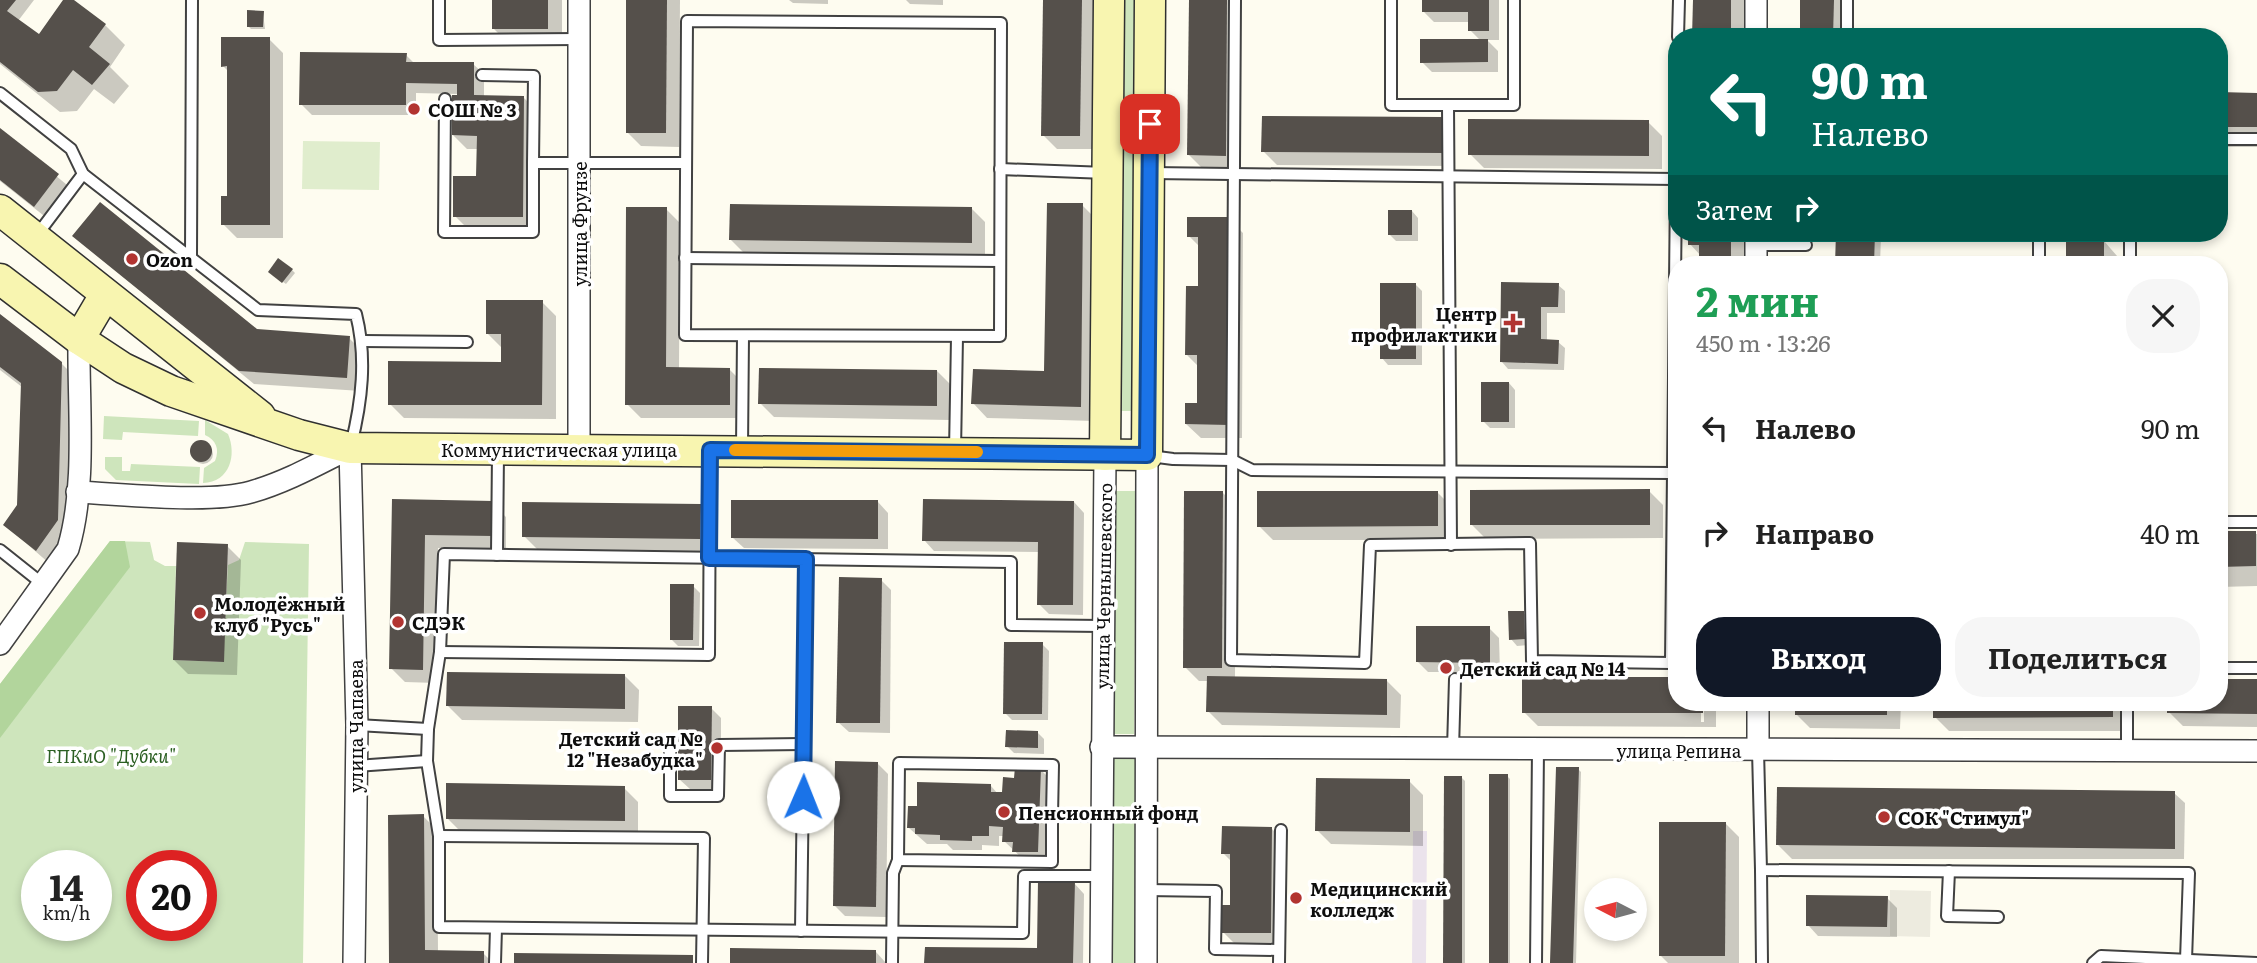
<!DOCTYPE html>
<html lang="ru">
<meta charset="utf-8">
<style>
body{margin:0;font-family:Literata,serif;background:#f6f6f6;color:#222;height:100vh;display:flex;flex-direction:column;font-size:26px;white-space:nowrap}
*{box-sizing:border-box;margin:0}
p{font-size:23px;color:#767676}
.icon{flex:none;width:38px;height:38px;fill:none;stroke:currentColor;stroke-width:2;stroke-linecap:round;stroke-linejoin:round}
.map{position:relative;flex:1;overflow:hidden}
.drawer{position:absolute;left:1668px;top:256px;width:560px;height:455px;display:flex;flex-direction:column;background:#fff;border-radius:28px;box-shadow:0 4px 10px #0003}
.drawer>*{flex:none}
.top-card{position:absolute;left:1668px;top:28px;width:560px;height:214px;border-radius:28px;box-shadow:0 4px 10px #0003;background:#00695c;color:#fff;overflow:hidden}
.needle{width:46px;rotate:276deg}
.buttons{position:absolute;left:1584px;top:878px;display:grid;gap:14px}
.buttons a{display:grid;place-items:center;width:63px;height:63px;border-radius:50%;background:#fff;box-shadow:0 4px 10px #0003;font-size:35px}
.speed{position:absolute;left:21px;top:850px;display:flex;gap:14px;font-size:35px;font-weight:700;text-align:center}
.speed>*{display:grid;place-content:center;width:91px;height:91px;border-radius:50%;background:#fff;box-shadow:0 4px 10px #0003;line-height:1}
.speed small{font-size:18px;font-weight:400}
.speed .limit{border:10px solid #d22;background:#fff;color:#111}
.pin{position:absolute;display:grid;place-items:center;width:60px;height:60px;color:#fff;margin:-30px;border-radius:14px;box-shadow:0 4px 10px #0006}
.me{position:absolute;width:77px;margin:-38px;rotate:1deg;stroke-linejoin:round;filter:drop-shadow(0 0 5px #0008)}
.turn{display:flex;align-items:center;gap:24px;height:147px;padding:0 28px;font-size:32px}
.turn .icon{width:91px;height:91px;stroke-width:2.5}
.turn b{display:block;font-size:49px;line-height:60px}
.then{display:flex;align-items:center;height:66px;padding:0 28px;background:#0003;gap:14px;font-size:26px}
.round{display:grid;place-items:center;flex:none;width:74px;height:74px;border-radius:28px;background:#f6f6f6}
.headline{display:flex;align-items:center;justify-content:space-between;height:119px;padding:0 28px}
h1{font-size:42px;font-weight:700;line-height:52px;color:#1e9e55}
.button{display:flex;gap:14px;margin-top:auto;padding:14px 28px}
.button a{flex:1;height:80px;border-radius:28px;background:#111827;color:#fff;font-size:28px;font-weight:700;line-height:80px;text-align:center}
.button a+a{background:#f6f6f6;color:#222}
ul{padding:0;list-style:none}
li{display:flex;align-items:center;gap:21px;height:105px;padding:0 28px}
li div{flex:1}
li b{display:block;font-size:26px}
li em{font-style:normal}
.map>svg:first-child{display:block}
</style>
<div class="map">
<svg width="2257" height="963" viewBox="0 0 2257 963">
<rect width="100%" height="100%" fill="#fefcf0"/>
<!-- industrial -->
<path fill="#ebe3ec" d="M1413,831H1427L1426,963H1412Z"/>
<!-- green -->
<g fill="#cee5bc" fill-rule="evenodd">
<path d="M1115,0H1138L1135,411H1111Z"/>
<path d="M104,416L199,421L198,436L123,432L122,440L103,439Z"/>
<path d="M205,420L228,434C237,455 230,482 203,483L204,468L215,461C220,449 216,440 205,435Z"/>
<path d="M105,457H122V471H130L131,464L200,467L199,484L116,480L105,469Z"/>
<path d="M1112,491H1136L1134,734H1110Z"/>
<path d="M110,541L150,542L154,560L165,566H176L173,660L223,662L228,565L239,560L245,542L309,544L303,963H0V684ZM37,866H96V926H37ZM142,866H201V926H142Z"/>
<path d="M1112,757H1136L1134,963H1111Z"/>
</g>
<!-- forest -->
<path fill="#b2d59c" d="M110,541H125L130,567L0,738V684Z"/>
<!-- pitch -->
<path fill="#e0edcd" d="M303,141L380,142L379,190L302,189Z"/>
<!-- plaza -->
<path fill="#edebdf" d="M1890,890L1931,891L1930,937L1890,936Z"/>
<!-- shadow -->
<g fill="#0003">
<path d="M0,0H34L18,21L39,36L66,0H72L105,25L125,45L110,67L129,86L114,104L94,89L77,111L60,112L0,64Z"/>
<path d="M494,0H562V42H507L493,28Z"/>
<path d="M628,0H680L679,147L641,146L627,132Z"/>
<path d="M789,0H828V4L793,3Z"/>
<path d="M906,0H943V5L910,4Z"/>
<path d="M1045,0H1095L1094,149H1057L1043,135Z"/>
<path d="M1190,0H1241L1240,169H1203L1189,155Z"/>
<path d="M1424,0H1499V40H1487L1498,51V72H1432L1422,62L1481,41L1470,30V22H1434L1424,12Z"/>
<path d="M1695,0H1745V37H1694Z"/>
<path d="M1802,0H1847V37H1801Z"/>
<path d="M263,13L265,29H251L248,26Z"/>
<path d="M269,39L283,53V238H237L223,224L229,198V72L223,66Z"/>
<path d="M406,55L415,64H473L484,74V97H523L537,111L536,231L469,230L455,216L478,178V149H467L453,135L461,97L458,94L416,93V115H312L301,104Z"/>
<rect x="2219" y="94" width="38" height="53"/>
<path d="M1441,119L1455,133V166L1277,165L1263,151Z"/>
<path d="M1648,122L1662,136V169L1484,168L1470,154Z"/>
<path d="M0,130L72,189L48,219L0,181Z"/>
<path d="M1082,205L1096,219L1094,421L987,418L973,403L1046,372Z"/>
<path d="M971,208L985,222V257L745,254L731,240Z"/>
<path d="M666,209L680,223L679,369H729L743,383V418H641L627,404Z"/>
<path d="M1412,211L1418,218V241H1396L1389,234Z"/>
<path d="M1229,219L1243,233L1242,438H1201L1186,424L1199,405V367L1187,355L1200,287V247L1189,236Z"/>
<path d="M1690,233H1736L1744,241V264H1701V256L1690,244Z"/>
<path d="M1838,233H1891V237H1881L1880,264H1837Z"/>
<path d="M74,236L256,331L349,338L363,352L361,391L254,384Z"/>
<path d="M2068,241H2104L2124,264H2067Z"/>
<path d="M292,270L295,273L286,284L273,275Z"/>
<path d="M1503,283L1558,285L1565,291V313H1547V341L1558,342L1565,348L1564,370L1508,369L1502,362Z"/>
<path d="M1415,284L1422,291V365H1388L1382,358Z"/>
<path d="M542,302L556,316V419L404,418L390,404L503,363L501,347L487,333Z"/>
<path d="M0,316L61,363L82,384L78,541L57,570L5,525L19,506L22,387L0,370Z"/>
<path d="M937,371L951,385L950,420L774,417L760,403Z"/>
<path d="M1509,383L1515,390V428H1490L1483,421Z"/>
<circle cx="203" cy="454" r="10"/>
<path d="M1649,491L1663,505V538L1486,539L1472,525Z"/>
<path d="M1222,492L1236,506L1235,678L1387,681L1401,695L1400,728L1222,725L1208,711L1209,681H1199L1185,667Z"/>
<path d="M1437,492L1451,506V540H1273L1259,526Z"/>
<path d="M393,501L492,503L506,517V549L438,548L436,683L405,682L391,668Z"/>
<path d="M878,502L888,513V549L744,548L733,538Z"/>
<path d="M1074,502L1084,513L1083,615L1049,614L1039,604V552L934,551L924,540Z"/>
<path d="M700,506L714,520V552L538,550L524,536Z"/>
<path d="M2219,533L2257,534V586L2219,587Z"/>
<path d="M227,546L241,560L237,675L188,674L174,660Z"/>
<path d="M881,580L891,590L890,733L849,732L838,722Z"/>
<path d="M693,586L700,593L699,646H678L671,639Z"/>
<path d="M1523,613L1530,619V645L1517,646L1511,639Z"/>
<path d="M1489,628L1499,638L1500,672H1428L1418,662Z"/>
<path d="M1042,644L1049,651L1048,720H1012L1005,713Z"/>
<path d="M625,676L639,690L638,722L462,720L448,706Z"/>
<path d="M1524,679H1676V702H1701V722H1704V702H1716V727L1538,726L1524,712Z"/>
<path d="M2219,680L2257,681V727L2183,726L2169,712V702H2219Z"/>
<path d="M1797,702H1901L1900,729L1810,728L1796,714Z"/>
<path d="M1935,702H2126L2127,731H1949L1935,717Z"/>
<path d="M711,708L721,718V789H690L679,779Z"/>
<path d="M1037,732L1044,739V754L1014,753L1007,746Z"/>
<path d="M877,763L888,774L886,917L845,916L835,906Z"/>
<path d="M1040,769L1051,780L1048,862L1025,861L1004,841V836H999V846L982,845V850H953L947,844H927L909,828L991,786L998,794H1004L1016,780Z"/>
<path d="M1578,769L1581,772L1576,963H1552Z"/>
<path d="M1507,776L1510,779V963H1491Z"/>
<path d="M1462,778L1465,781V963H1445Z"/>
<path d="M1409,781L1423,795V846L1331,844L1317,830Z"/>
<path d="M624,788L638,802V834L461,832L447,818Z"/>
<path d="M2174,793L2185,803L2184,859H1792L1778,845Z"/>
<path d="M423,816L437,830L438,952L483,953L493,963H391Z"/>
<path d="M1725,823L1739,837V963H1668L1660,955Z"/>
<path d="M1272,829L1282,839L1281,943H1234L1223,932L1232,907V862L1223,853Z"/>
<path d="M1074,883L1084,894L1083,963H926L1039,950Z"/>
<path d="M1887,898L1897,908V937L1818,936L1808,925Z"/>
<path d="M876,952L886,963H731Z"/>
</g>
<!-- building -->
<g fill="#55504b">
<path d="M0,0H16L7,11L39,34L63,0H74L106,24L89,47L110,64L92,85L73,70L57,91L38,92L0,62Z"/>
<rect x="492" y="0" width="56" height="29"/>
<path d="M626,0H667L666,133H626Z"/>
<path d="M1043,0H1082L1080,136H1041Z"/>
<path d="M1189,0H1227L1226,156L1187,155Z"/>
<path d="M1422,0H1489V31H1468V12H1422Z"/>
<path d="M1693,0H1731V37H1692Z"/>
<path d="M1800,0H1834L1833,37H1800Z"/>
<path d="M247,10L264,11L263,27H247Z"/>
<path d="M221,37H270V225H221V196H227V66L221,67Z"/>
<path d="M1420,39H1488V62L1420,63Z"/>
<path d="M300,52L407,53L406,62H474V95L524,96L523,217H453V176H476L477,136L452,135V95H457V84L406,83V105H299Z"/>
<path d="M2219,92L2257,93V127H2219Z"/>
<path d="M1262,116L1442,117V153L1261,152Z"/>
<path d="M1468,119L1649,120V156L1468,155Z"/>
<path d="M0,128L59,174L34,207L0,180Z"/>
<path d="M100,202L257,329L350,336L347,378L239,371L72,236Z"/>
<path d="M1047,203H1083L1081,407L971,404L973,369L1044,371Z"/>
<path d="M730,204L972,207V243L729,240Z"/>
<path d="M626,207H667L666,367L730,368V405H625Z"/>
<rect x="1388" y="210" width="24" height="25"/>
<path d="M1187,217H1230L1229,425L1185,424V403H1197V355H1185L1186,286H1198V237H1187Z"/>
<path d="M1688,233H1731V264H1699V245H1688Z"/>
<path d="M1836,233H1875L1874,264H1835Z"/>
<rect x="2066" y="239" width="38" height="25"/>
<path d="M278,258L293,269L282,283L268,272Z"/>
<path d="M1501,282L1559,283L1558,307H1541V339L1559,340L1558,364L1500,362Z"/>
<rect x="1380" y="283" width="36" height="76"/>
<path d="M486,300H543L542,405H388V361L501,362V334H486Z"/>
<path d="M0,314L62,362L58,520L36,551L3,525L17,505L21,383L0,367Z"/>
<path d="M759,368L937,370V406L758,404Z"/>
<rect x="1481" y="382" width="28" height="40"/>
<circle cx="201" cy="451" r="11"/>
<path d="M1650,489V525H1470V490Z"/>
<path d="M1184,491H1223L1222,668H1183Z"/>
<path d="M1257,491H1438V526L1257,527Z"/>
<path d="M392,499L493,501V536L425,535L423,670L389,669Z"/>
<path d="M923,499L1074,501L1073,605H1037L1038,542L922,541Z"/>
<path d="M731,500H878V539L731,538Z"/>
<path d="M522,502L701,504L700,539L522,537Z"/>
<path d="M2219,531H2256V566L2219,567Z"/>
<path d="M177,542L228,544L224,662L173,660Z"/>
<path d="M839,577L882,578L880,723H836Z"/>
<path d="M670,584H694L693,640H670Z"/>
<path d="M1508,611H1524L1525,639L1509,640Z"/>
<path d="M1416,626H1490V663L1416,662Z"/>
<path d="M1004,642H1043L1042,714H1003Z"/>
<path d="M447,672L625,674V709L446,706Z"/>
<path d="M1207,676L1387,679V715L1206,712Z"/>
<path d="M1522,677H1676V702H1703V713H1522Z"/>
<path d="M2219,679H2257V714L2167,713V702H2219Z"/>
<rect x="1795" y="702" width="92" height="13"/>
<path d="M1933,702H2113V717L1933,718Z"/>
<path d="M678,706H712L711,780H678Z"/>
<path d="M1006,730L1038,731V748L1005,747Z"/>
<path d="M835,761L878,762L876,907L833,906Z"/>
<path d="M1015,767L1041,768L1038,852H1012L1013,842H1002L1003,827L989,826V836H972V841L940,840V835L915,834V828H907L908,806H917V782L991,784V792H1002L1003,777L1014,778Z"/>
<path d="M1556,767H1579L1573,963H1550Z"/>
<rect x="1489" y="774" width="19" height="189"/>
<path d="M1444,776H1462V963H1443Z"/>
<path d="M1316,778L1410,779V832L1315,831Z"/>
<path d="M446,783L625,786V821L446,819Z"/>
<path d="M1777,787L2175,791V849L1776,845Z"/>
<path d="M424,814L425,950L484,951V963H389L388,815Z"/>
<path d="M1659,822H1726L1725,956H1659Z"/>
<path d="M1222,826L1272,827L1271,933H1221L1222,905H1230V854H1221Z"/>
<path d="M1038,881H1075L1073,963H924L925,947L1037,948Z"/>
<path d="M1806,895L1888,896L1887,927L1806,926Z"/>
<path d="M730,948L876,950V963H730Z"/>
<path d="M514,953L693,955V963H514Z"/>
</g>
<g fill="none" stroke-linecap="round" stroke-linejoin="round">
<defs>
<g id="service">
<path d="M439,0V40L579,39"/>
<path d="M1235,0L1231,660L1365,663L1370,545L1530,543L1532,661L1671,663L1676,187"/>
<path d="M1391,0V105H1514V0"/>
<path d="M687,21L1001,23L1000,336L685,335Z"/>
<path d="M1678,37L1679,0"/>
<path d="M1847,37V0"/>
<path d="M482,75L534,76L533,163"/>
<path d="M0,93L71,149L83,174L258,310L356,314C367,358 362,401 351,445"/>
<path d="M445,99L444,232H533V163H686"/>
<path d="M1448,105L1451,545"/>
<path d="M2219,139H2257"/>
<path d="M1000,169L1106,173"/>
<path d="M1151,173L1676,179"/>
<path d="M37,235L83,174"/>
<path d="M1756,245H1806"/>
<path d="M191,257L192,0"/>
<path d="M685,258L1000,261"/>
<path d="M2039,264V233"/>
<path d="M2130,264V233"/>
<path d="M363,341L467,342"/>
<path d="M742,448L743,336"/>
<path d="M955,451L957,337"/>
<path d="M1150,456L1173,459L1232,460L1252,470L1671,473L1676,470"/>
<path d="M2219,522H2257"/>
<path d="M0,550L44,585"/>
<path d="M497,555L498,453"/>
<path d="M440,652L709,655L710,454"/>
<path d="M2219,668H2257"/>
<path d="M357,725L428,729"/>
<path d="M670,745V796H718L719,745L803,744"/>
<path d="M1453,749L1455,679"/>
<path d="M1758,750L1761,870L2189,873L2186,960"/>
<path d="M2127,750V702"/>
<path d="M356,766L427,761"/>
<path d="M1052,816V862L898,860L899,763L1053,765L1052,816H1100"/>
<path d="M439,836L704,838L702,963"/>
<path d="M1761,870L1762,963"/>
<path d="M1949,871L1947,916L1998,917"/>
<path d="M1100,876H1024L1023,933L439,927V836L427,761L428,729L440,652L444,554L1011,562V625L1102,626"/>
<path d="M1146,890L1216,891L1215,949L1279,950"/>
<path d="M801,931L806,559"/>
<path d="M495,963L496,928"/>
<path d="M892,963L893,873L898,860"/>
<path d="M1279,963L1281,830"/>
<path d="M1536,963L1538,749"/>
<path d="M2093,963L2101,956L2257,963"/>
</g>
<g id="minor">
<path d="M579,0V449"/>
<path d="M1756,0V37"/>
<path d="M1756,264V233"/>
<path d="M77,492C124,494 209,504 251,492C286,482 318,464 350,448L357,725L354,963"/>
<path d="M0,644L68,549C87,486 78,405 79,339"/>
<path d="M1101,747L2257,751"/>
<path d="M1758,750V702"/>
<path d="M1101,963L1105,455"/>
<path d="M1146,963L1147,455"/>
</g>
<g id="secondary">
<path d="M0,210L260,416"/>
<path d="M0,279L79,339L123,368L171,391L299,435L350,448L1147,455L1150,0"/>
<path d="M79,339L105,295"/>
<path d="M1105,455L1109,0"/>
</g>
</defs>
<!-- service casing -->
<use href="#service" stroke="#414141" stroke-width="14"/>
<!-- minor casing -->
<use href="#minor" stroke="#414141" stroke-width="24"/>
<!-- secondary casing -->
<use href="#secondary" stroke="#303030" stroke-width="33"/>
<!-- service -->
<use href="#service" stroke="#fff" stroke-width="10"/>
<!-- minor -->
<use href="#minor" stroke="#fff" stroke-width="21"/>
<!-- secondary -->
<use href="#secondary" stroke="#f8f5b0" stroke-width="30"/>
</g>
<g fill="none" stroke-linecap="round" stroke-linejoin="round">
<defs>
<path id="route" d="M803,797L806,559L709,558L710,450L1147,455L1150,124"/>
</defs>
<!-- route casing -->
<use href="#route" stroke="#114b97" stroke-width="18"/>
<!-- route -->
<use href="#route" stroke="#1a73e8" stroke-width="12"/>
<!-- slow -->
<path stroke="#f59e0b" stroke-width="12" d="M735,450L977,452"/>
</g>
<!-- markers -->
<g fill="#b23431" stroke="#fff" stroke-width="2.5">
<circle cx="414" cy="109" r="7"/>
<circle cx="132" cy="259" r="7"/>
<path d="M1509.5 312.5h7v7h7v7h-7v7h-7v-7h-7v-7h7z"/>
<circle cx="200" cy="613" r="7"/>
<circle cx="398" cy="622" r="7"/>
<circle cx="1446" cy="668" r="7"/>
<circle cx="717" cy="748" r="7"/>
<circle cx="1004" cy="812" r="7"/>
<circle cx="1884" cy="817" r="7"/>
<circle cx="1296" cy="898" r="7"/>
</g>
<g text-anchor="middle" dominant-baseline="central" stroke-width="7" stroke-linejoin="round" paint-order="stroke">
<!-- poi labels -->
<g font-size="18" font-weight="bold" fill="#0e0e0e" stroke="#fff" text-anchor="start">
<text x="428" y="109">СОШ № 3</text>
<text x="146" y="259">Ozon</text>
<text x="1497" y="313" text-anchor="end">Центр<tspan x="1497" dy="21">профилактики</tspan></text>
<text x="214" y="603">Молодёжный<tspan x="214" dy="21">клуб "Русь"</tspan></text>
<text x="412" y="622">СДЭК</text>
<text x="1460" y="668">Детский сад № 14</text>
<text x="703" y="738" text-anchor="end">Детский сад №<tspan x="703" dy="21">12 "Незабудка"</tspan></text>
<text x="1018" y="812">Пенсионный фонд</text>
<text x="1898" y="817">СОК "Стимул"</text>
<text x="1310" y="888">Медицинский<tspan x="1310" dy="21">колледж</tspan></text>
</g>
<!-- street labels -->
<g font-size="18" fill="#0e0e0e" stroke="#fff">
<text transform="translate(579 224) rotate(-90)">улица Фрунзе</text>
<text x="559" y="449">Коммунистическая улица</text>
<text transform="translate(1103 586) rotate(-89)">улица Чернышевского</text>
<text transform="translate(355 726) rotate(-90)">улица Чапаева</text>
<text x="1679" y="750">улица Репина</text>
</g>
<!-- park labels -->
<g font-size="18" font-style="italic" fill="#2c6023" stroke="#fff">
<text x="111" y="755">ГПКиО "Дубки"</text>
</g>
</g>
</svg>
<div class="buttons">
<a><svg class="needle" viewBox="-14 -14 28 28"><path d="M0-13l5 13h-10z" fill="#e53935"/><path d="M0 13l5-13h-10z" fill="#767676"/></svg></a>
</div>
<div class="speed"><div>14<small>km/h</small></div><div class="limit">20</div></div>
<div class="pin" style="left:1150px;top:124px;background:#d93025"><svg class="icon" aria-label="arrive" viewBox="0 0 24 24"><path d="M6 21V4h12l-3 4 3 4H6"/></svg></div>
<svg class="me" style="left:803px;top:797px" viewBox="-20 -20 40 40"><circle r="19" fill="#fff"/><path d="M0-13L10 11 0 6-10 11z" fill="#1a73e8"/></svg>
<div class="top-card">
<div class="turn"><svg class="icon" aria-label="left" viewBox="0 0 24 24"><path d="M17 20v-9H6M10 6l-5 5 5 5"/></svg><div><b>90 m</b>Налево</div></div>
<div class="then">Затем<svg class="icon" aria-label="right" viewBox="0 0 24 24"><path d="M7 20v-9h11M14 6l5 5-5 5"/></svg></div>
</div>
<section class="drawer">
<div class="headline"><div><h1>2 мин</h1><p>450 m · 13:26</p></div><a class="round"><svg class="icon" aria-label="close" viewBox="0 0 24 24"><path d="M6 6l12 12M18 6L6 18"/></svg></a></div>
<ul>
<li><svg class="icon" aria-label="left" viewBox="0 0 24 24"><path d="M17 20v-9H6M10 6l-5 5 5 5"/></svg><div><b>Налево</b></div><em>90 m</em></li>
<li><svg class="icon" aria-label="right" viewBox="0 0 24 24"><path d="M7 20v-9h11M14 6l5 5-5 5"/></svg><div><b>Направо</b></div><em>40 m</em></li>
</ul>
<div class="button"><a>Выход</a><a>Поделиться</a></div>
</section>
</div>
